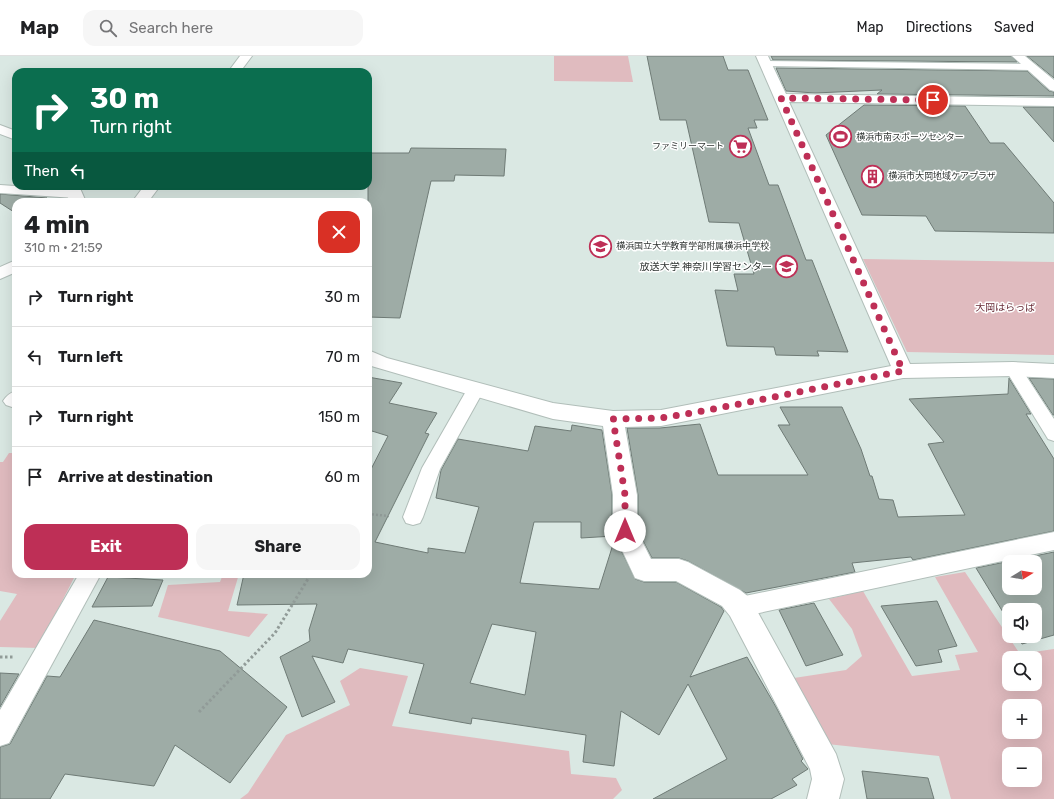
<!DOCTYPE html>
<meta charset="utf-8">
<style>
body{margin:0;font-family:Rubik,"Noto Sans JP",sans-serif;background:#f6f6f6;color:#202124;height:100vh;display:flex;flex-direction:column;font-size:15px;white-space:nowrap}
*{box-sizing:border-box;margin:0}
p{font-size:13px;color:#757577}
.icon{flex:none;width:22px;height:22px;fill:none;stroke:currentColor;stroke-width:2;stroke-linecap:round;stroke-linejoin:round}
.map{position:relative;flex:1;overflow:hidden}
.sheet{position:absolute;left:12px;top:142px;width:360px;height:380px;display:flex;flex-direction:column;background:#fff;border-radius:12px;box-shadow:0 4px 16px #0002}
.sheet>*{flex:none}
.guide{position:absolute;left:12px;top:12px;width:360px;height:122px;border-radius:12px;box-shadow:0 4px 16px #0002;background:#0b6e4f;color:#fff;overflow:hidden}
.needle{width:26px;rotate:79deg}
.tools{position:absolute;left:1002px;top:499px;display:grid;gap:8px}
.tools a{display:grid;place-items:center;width:40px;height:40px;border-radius:8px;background:#fff;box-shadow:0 4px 16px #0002;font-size:20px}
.pin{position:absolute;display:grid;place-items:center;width:34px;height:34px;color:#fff;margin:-17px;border:2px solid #fff;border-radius:50%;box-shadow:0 1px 4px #0007}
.me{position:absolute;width:44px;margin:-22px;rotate:0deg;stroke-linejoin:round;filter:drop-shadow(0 0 3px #0008)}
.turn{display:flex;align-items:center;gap:14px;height:84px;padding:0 12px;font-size:18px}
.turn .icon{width:52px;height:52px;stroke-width:2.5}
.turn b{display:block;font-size:28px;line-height:34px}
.then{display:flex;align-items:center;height:38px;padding:0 12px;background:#0003;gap:8px;font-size:15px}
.round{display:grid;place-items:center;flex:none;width:42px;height:42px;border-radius:12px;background:#f6f6f6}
.head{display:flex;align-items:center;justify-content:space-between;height:68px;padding:0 12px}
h1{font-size:24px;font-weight:700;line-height:30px}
.action{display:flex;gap:8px;margin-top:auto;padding:8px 12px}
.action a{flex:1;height:46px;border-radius:12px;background:#be2f56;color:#fff;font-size:16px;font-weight:700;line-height:46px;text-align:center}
.action a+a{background:#f6f6f6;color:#202124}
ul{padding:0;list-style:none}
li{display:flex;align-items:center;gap:12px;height:60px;padding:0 12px;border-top:1px solid #e0e0e0}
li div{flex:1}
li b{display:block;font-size:15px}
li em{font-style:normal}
header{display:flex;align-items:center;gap:24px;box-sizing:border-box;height:56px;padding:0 20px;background:#fff;border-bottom:1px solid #e0e0e0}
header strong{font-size:19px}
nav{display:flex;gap:22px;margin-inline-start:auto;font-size:14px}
.search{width:280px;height:36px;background:#f6f6f6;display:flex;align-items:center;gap:10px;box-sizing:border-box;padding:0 14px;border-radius:12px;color:#757577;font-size:15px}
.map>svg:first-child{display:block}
</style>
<header>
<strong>Map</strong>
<div class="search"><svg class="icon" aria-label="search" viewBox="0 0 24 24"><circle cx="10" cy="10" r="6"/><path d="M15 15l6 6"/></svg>Search here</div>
<nav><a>Map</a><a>Directions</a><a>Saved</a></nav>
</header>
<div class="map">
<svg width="1054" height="743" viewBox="0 0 1054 743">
<rect width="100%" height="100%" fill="#dae8e3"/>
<!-- green -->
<g fill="#e0bbbf" fill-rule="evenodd">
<path d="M554,0H628L633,26L554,25Z"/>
<path d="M863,203L1054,206V299L907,296Z"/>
<path d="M9,397H16V518H76L38,592L0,591V565L17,538L0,535V406H3Z"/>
<path d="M965,516L1020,598L1054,593V743H951L939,700L827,688L794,622L846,614L862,600L852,573L829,543L863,535L912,620L960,614L955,599L978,596L935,521ZM1009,602H1035V628H1009ZM1009,650H1035V676H1009ZM1009,698H1035V724H1009Z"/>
<path d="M223,518H239L228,555L268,558L249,581L158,561L168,529L220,526Z"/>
<path d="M360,612L408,620L392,670L569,695L571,718L616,722L622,734L613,743H240L248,737L286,679L350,649L340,625Z"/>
</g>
<!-- building -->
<g fill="#9eaca6" stroke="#6f7b76" fill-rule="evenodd">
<path d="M647,0H723L728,14H748L768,64H754L757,72H748L769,129H778L806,204H812L848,296L817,295L819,300L776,299L774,291L727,290L715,234L738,235L734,218H754L739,167L709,166L686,64H660Z"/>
<path d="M771,0H1011L1017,6L773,4Z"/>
<path d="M1027,0H1054V22Z"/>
<path d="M776,12L1027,15L1049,35L1054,36V40L877,38L882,34L815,37L786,35Z"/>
<path d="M864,49L965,50L990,87H1004L1054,147V177L935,175L926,160L862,159L826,79Z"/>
<path d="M1023,51H1054V86Z"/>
<path d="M411,92L506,93L504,120L455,119L454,125H431L400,262L368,261V97H409Z"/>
<path d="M0,138L47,142L37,146H16V155L14,156L0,147Z"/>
<path d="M368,321L402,327L389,347L437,357L425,377L429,378L375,486L428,497V492L465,497L479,451L436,442L441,414L458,383L528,395L535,370L571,375L572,369L602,374L612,439V475L614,480L581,482V466H534L520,527L599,533L615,482L635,523L644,526H676L721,551L724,555L690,621L747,601L776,651L803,703L801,705L808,713L792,723L797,729L771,743H653L727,703L688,628L659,679L621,655L614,710L583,706L586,679L472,662L471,668L409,657L424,608L348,593L343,607L312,600L335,646L302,661L280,601L310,585L309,574L317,548L237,549L244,518H368V419L388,380L372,375L368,381ZM492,568L536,576L525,639L470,627Z"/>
<path d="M1009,322L1031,358H1026L1054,403V475L913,504L911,501L852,507L855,516L746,537L688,505L679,502H652L638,475V439L627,372H660L700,368L718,419H808L778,369H790L780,351H842L861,393L870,420H872L879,443L893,444L898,461L965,459L928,388L944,386L909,343L1008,338Z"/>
<path d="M1029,322L1054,323V359H1053Z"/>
<path d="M1054,496V579L1022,588L1018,580H1035V554H1009V566L976,512ZM1009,506H1035V532H1009Z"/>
<path d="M108,521L163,524L152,550L92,551Z"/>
<path d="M937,545L957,590L938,594L942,606L916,610L881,550Z"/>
<path d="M814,547L843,599L806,610L779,554Z"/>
<path d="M94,564L220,595L287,651L230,727L175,689L154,730L65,718L50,743H0V691L10,688L47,620L60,621Z"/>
<path d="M0,617L19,618L0,651Z"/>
<path d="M862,715L928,722L934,743H867Z"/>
</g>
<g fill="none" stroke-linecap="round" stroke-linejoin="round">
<defs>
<g id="lane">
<path d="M766,5L1030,8L1035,11L1030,14L763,10L761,8Z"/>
<path d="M0,129L75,134L80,135L81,138L80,141L75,142L0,137Z"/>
<path d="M1013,307L1019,309L1054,363V385L1048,383L1005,313L1007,309Z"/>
<path d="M475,328L481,330L484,334L440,413L423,461L420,467L413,469L406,467L403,461L422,412L469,330Z"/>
<path d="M16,335V350L12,351L6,349L3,345C7,339 10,337 16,335Z"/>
<path d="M1054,476V494L740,561L732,558L729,551L732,544L740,541Z"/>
<path d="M79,518H101L9,687L0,690V654Z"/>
</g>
<g id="street">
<path d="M240,0H252L240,16H228Z"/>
<path d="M756,0H768L786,38L1054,42V50L789,46L910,308L1013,306L1054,308V322L1013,320L903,322L661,370L625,371L637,439V475L651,503H679L688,506L740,534L750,542L836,698L844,723L839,743H807L812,723L810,713L730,560L722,550L676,525H644L635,522L613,475V439L603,370L553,363L368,309V294L387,302L553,347L613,355L661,354L891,310Z"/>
<path d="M1012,0H1025L1054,24V35L1050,34Z"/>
<path d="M0,69L16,75V84L0,78Z"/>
<path d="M63,130H79L86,146H70Z"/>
<path d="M144,130H160L148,146H132Z"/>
<path d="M16,204V216L0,223V211Z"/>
</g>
</defs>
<!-- lane casing -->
<use href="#lane" stroke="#b1beb9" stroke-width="2"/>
<!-- street casing -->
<use href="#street" stroke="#b1beb9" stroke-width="2"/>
<!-- path-far1 -->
<path stroke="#919b98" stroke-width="2.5" stroke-dasharray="2 2" stroke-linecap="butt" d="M368,458L389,460"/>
<!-- path -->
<g stroke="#919b98" stroke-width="3" stroke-dasharray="2.5 2.5" stroke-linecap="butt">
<path d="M0,601H13"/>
<path d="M199,656L275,577L311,518"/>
</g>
<!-- lane -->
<use href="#lane" fill="#fff" fill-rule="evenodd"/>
<!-- street -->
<use href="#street" fill="#fff" fill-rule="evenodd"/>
</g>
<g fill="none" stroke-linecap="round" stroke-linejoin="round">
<!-- route -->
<path stroke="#be2f56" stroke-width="7" stroke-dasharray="0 12.6" d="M625,475V439L613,363L661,362L709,354L903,315L781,42L933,44"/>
</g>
<!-- icons -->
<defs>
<symbol id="stadium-ring" viewBox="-11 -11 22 22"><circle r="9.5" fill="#fff" stroke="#be2f56" stroke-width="1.5"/><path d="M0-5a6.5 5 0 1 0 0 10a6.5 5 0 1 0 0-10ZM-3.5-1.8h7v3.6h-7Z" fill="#be2f56"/></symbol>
<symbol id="supermarket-ring" viewBox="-11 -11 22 22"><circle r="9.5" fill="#fff" stroke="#be2f56" stroke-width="1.5"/><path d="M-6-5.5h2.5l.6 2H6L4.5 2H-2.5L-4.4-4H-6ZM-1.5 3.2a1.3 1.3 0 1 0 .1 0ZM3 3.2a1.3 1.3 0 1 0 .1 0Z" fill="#be2f56"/></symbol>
<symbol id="building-ring" viewBox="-11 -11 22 22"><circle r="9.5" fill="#fff" stroke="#be2f56" stroke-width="1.5"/><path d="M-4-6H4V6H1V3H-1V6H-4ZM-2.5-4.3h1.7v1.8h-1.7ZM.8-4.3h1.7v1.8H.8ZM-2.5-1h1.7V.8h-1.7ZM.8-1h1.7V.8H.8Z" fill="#be2f56"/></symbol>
<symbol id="school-ring" viewBox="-11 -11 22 22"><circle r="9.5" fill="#fff" stroke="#be2f56" stroke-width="1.5"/><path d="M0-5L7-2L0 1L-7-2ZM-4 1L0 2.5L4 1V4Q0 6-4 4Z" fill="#be2f56"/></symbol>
</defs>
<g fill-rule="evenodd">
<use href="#stadium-ring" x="828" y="68" width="25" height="25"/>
<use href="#supermarket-ring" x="728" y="78" width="25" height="25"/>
<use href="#building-ring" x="860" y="108" width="25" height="25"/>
<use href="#school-ring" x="588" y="178" width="25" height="25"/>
<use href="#school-ring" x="774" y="198" width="25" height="25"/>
</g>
<g text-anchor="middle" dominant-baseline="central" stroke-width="3" stroke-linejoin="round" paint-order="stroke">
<!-- far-poi labels -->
<g font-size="9" fill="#2f3432" stroke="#fff" text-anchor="start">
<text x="856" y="81">横浜市南スポーツセンター</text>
<text x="724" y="90" text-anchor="end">ファミリーマート</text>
<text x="888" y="120">横浜市大岡地域ケアプラザ</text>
<text x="616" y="190">横浜国立大学教育学部附属横浜中学校</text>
</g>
<!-- poi labels -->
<g font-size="10" fill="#2f3432" stroke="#fff" text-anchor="end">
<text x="772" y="211">放送大学 神奈川学習センター</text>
</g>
<!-- park labels -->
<g font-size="10" fill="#692c38" stroke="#fff">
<text x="1005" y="252">大岡はらっぱ</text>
</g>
</g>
</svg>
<div class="tools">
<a><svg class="needle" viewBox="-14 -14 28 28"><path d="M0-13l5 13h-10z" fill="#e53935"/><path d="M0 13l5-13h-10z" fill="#757577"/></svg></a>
<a><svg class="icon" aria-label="sound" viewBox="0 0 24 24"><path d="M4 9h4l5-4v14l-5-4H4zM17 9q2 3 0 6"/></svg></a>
<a><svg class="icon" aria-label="search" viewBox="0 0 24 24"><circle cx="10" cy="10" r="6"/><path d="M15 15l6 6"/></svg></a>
<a>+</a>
<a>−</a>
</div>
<div class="pin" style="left:933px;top:44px;background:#d93025"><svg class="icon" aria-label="arrive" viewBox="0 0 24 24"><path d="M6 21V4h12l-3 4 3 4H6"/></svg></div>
<svg class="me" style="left:625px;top:475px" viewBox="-20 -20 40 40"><circle r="19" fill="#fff"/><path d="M0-13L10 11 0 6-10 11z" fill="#be2f56"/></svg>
<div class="guide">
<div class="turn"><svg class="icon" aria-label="right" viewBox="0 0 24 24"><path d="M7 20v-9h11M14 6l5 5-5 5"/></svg><div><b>30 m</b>Turn right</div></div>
<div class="then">Then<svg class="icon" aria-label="left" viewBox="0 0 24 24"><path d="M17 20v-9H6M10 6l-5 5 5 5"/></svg></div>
</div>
<section class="sheet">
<div class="head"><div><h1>4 min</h1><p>310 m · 21:59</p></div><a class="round" style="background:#d93025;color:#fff"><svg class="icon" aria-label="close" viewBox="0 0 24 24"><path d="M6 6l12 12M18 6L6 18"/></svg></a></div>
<ul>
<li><svg class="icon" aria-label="right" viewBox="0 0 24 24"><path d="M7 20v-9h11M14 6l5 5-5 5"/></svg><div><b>Turn right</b></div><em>30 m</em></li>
<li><svg class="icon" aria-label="left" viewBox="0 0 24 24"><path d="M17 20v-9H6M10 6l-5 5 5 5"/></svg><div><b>Turn left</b></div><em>70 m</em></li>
<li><svg class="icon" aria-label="right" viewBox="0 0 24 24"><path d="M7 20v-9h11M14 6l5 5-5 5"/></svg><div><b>Turn right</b></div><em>150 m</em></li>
<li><svg class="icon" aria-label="arrive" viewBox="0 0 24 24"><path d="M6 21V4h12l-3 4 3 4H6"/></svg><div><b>Arrive at destination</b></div><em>60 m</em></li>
</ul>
<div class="action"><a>Exit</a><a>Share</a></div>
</section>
</div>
